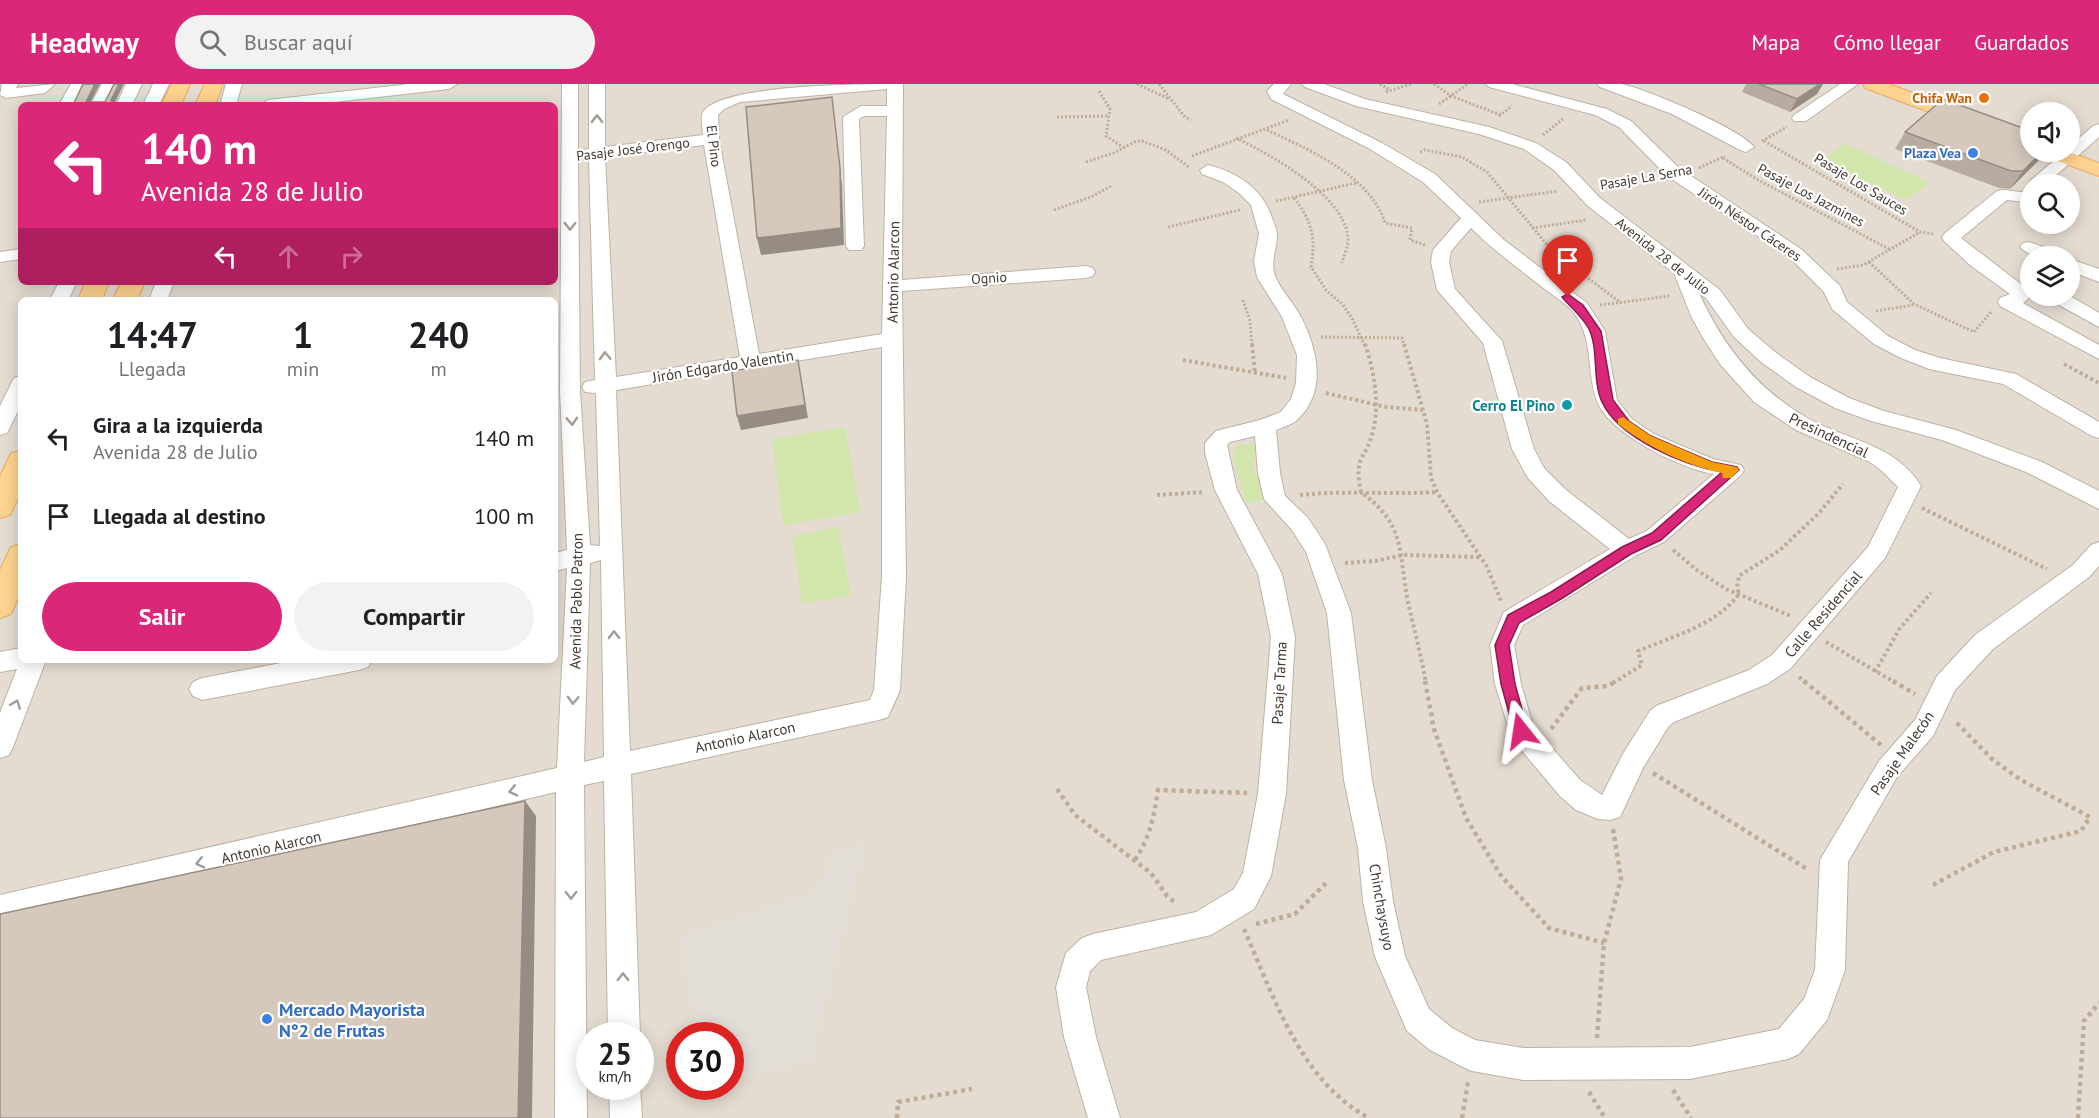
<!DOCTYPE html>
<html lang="es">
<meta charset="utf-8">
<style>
body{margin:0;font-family:"PT Sans",sans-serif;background:#f2f2f2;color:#202124;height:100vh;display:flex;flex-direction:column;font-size:22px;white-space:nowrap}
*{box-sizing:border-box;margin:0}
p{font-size:20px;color:#757577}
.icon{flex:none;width:33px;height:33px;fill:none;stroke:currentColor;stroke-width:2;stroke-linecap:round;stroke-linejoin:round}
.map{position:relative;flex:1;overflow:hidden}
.side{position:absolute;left:18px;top:213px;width:540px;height:366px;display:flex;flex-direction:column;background:#fff;border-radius:9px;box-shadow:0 3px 15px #0003}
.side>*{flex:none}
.banner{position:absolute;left:18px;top:18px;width:540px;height:183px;border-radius:9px;box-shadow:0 3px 15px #0003;background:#db2777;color:#fff;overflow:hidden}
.buttons{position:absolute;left:2020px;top:18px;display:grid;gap:12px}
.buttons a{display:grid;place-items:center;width:60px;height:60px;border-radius:50%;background:#fff;box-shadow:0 3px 15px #0003;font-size:30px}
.speed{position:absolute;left:576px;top:938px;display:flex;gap:12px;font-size:30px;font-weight:700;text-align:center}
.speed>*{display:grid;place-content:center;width:78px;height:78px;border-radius:50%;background:#fff;box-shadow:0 3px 15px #0003;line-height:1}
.speed small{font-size:15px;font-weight:400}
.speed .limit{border:9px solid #d22;background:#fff;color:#111}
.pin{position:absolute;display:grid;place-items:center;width:51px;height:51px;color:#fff;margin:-62px -26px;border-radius:50% 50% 50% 0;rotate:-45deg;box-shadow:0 0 6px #0007}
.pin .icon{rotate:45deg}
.me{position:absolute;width:66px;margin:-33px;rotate:345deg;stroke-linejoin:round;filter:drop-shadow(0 0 4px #0008)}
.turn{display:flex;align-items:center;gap:21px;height:126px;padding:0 24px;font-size:27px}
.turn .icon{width:78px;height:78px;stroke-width:2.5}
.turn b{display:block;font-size:42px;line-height:51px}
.lanes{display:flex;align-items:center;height:57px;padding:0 24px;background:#0003;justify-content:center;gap:30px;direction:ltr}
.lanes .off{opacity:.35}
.eta{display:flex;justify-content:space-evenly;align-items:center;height:102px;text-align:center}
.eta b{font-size:36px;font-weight:700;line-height:42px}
.action{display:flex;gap:12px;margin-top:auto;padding:12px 24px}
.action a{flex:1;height:69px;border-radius:36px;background:#db2777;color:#fff;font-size:24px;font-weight:700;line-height:69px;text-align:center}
.action a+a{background:#f2f2f2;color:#202124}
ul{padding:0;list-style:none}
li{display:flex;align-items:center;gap:18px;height:78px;padding:0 24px}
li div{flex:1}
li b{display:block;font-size:22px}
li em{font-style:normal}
header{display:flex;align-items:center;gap:36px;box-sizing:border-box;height:84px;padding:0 30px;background:#db2777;color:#fff}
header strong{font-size:28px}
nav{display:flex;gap:33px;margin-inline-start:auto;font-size:21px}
.search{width:420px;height:54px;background:#f2f2f2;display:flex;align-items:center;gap:15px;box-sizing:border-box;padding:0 21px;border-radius:33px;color:#757577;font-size:22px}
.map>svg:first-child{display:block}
</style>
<header>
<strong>Headway</strong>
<div class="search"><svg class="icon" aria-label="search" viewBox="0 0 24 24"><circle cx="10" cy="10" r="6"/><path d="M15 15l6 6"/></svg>Buscar aquí</div>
<nav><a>Mapa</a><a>Cómo llegar</a><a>Guardados</a></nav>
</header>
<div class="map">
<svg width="2099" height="1034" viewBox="0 0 2099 1034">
<rect width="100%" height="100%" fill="#f1ebe3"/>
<!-- residential -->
<path fill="#e5dcd1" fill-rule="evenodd" d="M0,0H2099V1034H0ZM21,21H555V198H21ZM2031,28H2070V68H2031ZM2031,100H2070V140H2031ZM2031,172H2070V212H2031ZM21,216H555V576H21ZM590,951H640V1002H590ZM680,951H730V1002H680Z"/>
<!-- industrial -->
<path fill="#e3ddd8" d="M864,761L810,978L731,994L730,951H699L680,853L816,808L834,768Z"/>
<!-- green -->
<g fill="#d2e6ab">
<path d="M1844,59L1930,99L1905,116L1823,76Z"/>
<path d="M845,343L860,428L783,441L772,355Z"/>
<path d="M1237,360L1255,361L1254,386L1269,415L1246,419L1233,374Z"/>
<path d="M838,443L851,511L802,520L792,452Z"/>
</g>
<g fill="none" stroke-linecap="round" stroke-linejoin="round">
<defs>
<g id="minor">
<path d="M2,0H18L16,4L55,0L45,9L6,14L0,11Z"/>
<path d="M71,0H87L75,21H59Z"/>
<path d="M102,0H118L106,21H90Z"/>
<path d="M126,0H142L132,21H116Z"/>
<path d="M153,0H169L159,21H143Z"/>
<path d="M226,0H242L236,21H220Z"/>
<path d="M410,0H457L449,5L308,21H260L268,16Z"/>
<path d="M562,0H578V67L589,65V0H605V63L703,51C703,45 700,34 703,28C720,0 868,0 903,0L902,196L1086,182L1093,184L1095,188L1093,192L1086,194L902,207L906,492L900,606L888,633L879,636L631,690L640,951H608L604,697L584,701L587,1034H555L556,708L0,839V811L557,684L567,484L555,487V469L567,466L560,307ZM887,5V22H861L843,33L846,162L849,166H861L864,162L859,35L864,32H887L882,250L759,270L719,55L718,31L724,25L740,18ZM704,61L740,273L616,293L605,73ZM578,75H589L595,296L585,298L582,303L585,308L596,309L600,462L590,461L580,307ZM882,263V492L874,606L870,616L630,667L616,306ZM601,476L604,673L584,678L590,479Z"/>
<path d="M1274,0H1291L1283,10L1382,59L1435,90L1504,156L1587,219L1605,247L1617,316L1632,335L1654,350L1713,375L1741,381L1744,386L1741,391L1664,458L1635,472L1523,541L1514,561L1521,600L1533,642L1580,696L1602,711L1624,668L1650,627L1656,622L1749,586L1772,571L1868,463L1898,403L1881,386L1868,377L1796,346L1754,318L1720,280L1703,254L1691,232L1674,189L1588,122L1554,86L1524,65L1479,50L1356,22L1305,3L1302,0H1324L1365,15L1489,43L1536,59L1566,78L1600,114L1720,206L1748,245L1775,268L1810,293L1849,314L1884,327L1956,346L2042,378L2099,407V425L2026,388L1942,356L1871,337L1835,324L1796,303L1761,278L1734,253L1706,214L1699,209C1723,262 1757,306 1809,335C1847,356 1897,361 1921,402L1885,474L1790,585L1767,600L1674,638L1668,643L1643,684L1620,733L1610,736L1598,735L1576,726L1560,712L1512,655L1495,600L1490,561L1504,528L1610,465L1549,417L1528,394L1512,365L1483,259L1437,206L1431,178L1433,166L1461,134L1423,98L1370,65L1271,15L1267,7ZM1471,144C1493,166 1518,184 1542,203C1552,211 1566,219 1574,229C1594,255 1586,287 1597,317C1608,349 1681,385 1714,390L1648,446L1629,455L1565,405L1544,384L1534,365L1502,257L1455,205L1449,178L1451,167Z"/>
<path d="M1486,0H1512L1607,25L1631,37L1679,84L1801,165L1840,202L1847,218L1888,252L1915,266L1940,274L2016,290L2099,338V354L2092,352L2003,300L1929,285L1901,274L1874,260L1832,225L1824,208L1789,173L1667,92L1619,43L1595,31L1489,3Z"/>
<path d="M1597,0C1605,0 1613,0 1621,0C1644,4 1741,45 1754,63L1746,68L1740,66L1672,30L1600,3Z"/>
<path d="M1840,0H1858L1806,37H1794L1792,34L1794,31Z"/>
<path d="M2099,40V53L2046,100H2031V104L2029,100L2031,96L2064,68H2070V62L2093,42Z"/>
<path d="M1208,81C1237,88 1263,105 1272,134C1274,139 1277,146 1277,151C1277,166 1270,177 1275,192C1281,207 1295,220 1302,235C1318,267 1327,308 1297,336C1292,341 1282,343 1276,346L1280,389L1285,412L1308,434L1325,460L1351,529L1372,696L1386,764L1393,817L1405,872L1429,925L1452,944L1475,956L1523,964L1690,963L1779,945L1804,915L1815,886L1820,776L1879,677L1915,636L1937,592L1975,551L2073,481L2091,461L2099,458V482L2089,493L1993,565L1955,606L1933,652L1897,693L1848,778L1845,886L1831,925L1827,936L1799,970L1788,975L1690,995L1523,996L1472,987L1461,982L1430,966L1407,947L1375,873L1363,817L1358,764L1344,696L1327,529L1306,468L1292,446L1264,415L1258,389L1255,352L1230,358L1227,361L1237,406L1282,490L1295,553L1286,710L1271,792L1254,825L1211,851L1101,876L1090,887L1086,903L1096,953L1120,1034H1088L1064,953L1056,903L1066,869L1082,854L1093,850L1196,828L1234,805L1243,789L1258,710L1271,553L1258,490L1215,406L1205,369V359L1216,347L1260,336L1281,328L1291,315L1296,299L1297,271L1282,233L1257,193L1254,177L1259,150L1251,121L1239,109L1223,98L1202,90L1200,86Z"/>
<path d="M2003,106L2030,109L2031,115L2024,118L2007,116L1961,154L2026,204L2029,214L2023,219L2099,261V275L2000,222L1998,218L2000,214L2010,210L1970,181L1944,157L1942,153L1945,149L1997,107Z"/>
<path d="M2029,158L2058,168L2061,172C2048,173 2030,174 2020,163L2023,159Z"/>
<path d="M21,165V175L0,178V168Z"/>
<path d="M2070,175L2099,185V198L2070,187Z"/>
<path d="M59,198H77L68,216H50Z"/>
<path d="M156,198H174L167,216H149Z"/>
<path d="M2048,212H2070L2099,229V243L2050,216Z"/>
<path d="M21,292V321L7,349L0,351V322L14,294Z"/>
<path d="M21,564V576H46L13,663L9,671L0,674V629L17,585L0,588V568Z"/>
<path d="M281,576H372L368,583L359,586L202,616L193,612L189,605L193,598L202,594L281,579Z"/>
<path d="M640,1000L642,1034H610L609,1002Z"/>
</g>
<g id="major">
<path d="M172,0H190L181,21H161Z"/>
<path d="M205,0H223L215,21H195Z"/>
<path d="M1863,0H1889L2031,53V66L1865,4Z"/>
<path d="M2041,68H2069L2099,79V92L2044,72Z"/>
<path d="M85,198H109L102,216H78Z"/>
<path d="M121,198H145L137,216H113Z"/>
<path d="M21,367V408L10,431L0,434V393L11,369Z"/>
<path d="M21,460V507L11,530L0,534V486L11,463Z"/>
</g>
</defs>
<!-- minor casing -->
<use href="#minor" stroke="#bdb2a6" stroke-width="2"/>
<!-- major casing -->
<use href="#major" stroke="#e3ac5f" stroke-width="2"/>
<!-- path-far2 -->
<g stroke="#beac97" stroke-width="3" stroke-dasharray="2 2" stroke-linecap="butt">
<path d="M1137,0L1169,15"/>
<path d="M1159,0L1185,33L1191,36"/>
<path d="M1380,0L1390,6"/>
<path d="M1434,0L1451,12L1501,31"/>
<path d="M1099,7L1110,25L1106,52L1123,63"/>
<path d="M1386,8L1411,0"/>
<path d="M1439,20L1468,0"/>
<path d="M1499,32L1512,22"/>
<path d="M1057,33L1108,32"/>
<path d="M1267,46C1309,66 1370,91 1385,139L1412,144L1410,156L1425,161"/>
<path d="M1543,51L1563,35"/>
<path d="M1236,54C1271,71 1342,110 1348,152C1349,161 1344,171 1342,179"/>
<path d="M1762,57L1787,43"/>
<path d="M1764,57L1920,148L1933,150"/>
<path d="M1420,68L1425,66L1462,73L1487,88L1553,168L1621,219"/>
<path d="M1192,72L1289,36"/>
<path d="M1723,74L1758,96L1891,166"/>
<path d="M1086,78L1114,69L1134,58L1142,57L1166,66L1190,84"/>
<path d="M1699,84L1725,72"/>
<path d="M1601,100L1650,92"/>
<path d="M1294,114C1312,137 1316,154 1311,183L1326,206L1343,221L1352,234L1365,262"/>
<path d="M1276,117L1356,99"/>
<path d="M1479,118L1558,107"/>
<path d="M1054,126L1091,113L1111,102"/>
<path d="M1168,143L1240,126"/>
<path d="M1532,144L1586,136"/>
<path d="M1869,178L1914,220L1974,248L1991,228"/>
<path d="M1837,185L1863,181L1920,148"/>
<path d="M1243,216L1250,237L1252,262"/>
<path d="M1600,221L1670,212"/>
<path d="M1876,227L1913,221"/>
<path d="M1321,253L1402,254L1404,262"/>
</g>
<!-- path-far1 -->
<g stroke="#beac97" stroke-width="4" stroke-dasharray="3 3" stroke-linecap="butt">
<path d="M1252,260L1255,290"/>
<path d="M1365,260C1374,286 1380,320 1373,347C1366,377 1353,370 1361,408C1407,442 1398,468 1408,518C1414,545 1421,571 1426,599"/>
<path d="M1404,260L1427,340L1431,394L1437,408L1487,483L1501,517"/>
<path d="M1183,276L1286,294"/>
<path d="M2064,280L2099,299"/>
<path d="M1326,309L1386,323L1423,326"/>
<path d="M1157,411L1205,408"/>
<path d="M1300,411C1346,406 1391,411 1437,408"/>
<path d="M1922,424L2047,485"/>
<path d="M1673,466L1698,487L1726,505L1791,532"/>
<path d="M1345,479L1375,477L1403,471L1480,473"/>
<path d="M1826,558L1896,599"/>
<path d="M1875,588L1900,544L1931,509"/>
<path d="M1799,593L1806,599"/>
<path d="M1613,599L1642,581L1638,567C1673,552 1715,542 1739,510L1737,503L1739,492L1780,466L1819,429L1843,400"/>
</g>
<!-- path -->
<g stroke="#beac97" stroke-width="4.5" stroke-dasharray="4 4" stroke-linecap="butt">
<path d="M1425,597L1434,645L1466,734L1502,793L1549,844L1604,859"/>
<path d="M1804,597L1881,661"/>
<path d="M1893,597L1915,610"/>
<path d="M1551,645L1582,604L1608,602L1616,597"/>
<path d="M1653,689L1807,785"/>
<path d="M1057,705L1075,731L1151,789L1167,812L1176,819"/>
<path d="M1135,776C1150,753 1154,733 1158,706L1247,709"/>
<path d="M1933,801L1994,768L2081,747L2090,733L2021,696L1993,676L1954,636"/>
<path d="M1256,840L1295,830L1329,796"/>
<path d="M1244,845C1274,913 1300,997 1369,1034"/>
<path d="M1597,954L1604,859L1621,795L1613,745"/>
<path d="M1673,1006L1691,1034"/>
<path d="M1589,1008L1605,1034"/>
<path d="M897,1034L898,1018L972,1005"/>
<path d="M1462,1034L1468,998"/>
<path d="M2078,1034L2084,937L2099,919"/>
</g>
<!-- minor -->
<use href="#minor" fill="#fff" fill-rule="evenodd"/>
<!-- major -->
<use href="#major" fill="#fed28f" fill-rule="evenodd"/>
</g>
<!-- wall -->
<g fill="#b8aca1">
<path d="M1746,0H1823L1817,10L1790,28L1742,8Z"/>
<path d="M1905,48L2042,73L2010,105L1999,104L1895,65Z"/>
</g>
<!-- shaded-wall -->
<g fill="#968c83">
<path d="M95,0H100L89,21L86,18Z"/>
<path d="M119,0H124L114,20V21H92L111,16Z"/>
<path d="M1820,0H1823L1817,10L1790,28L1797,15Z"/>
<path d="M832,13L842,101L844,161L761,171L757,154Z"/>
<path d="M2042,68H2045L2042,73L2010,105L2023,87Z"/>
<path d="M798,276L808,334L741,346L737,332Z"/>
<path d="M525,717L536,732L532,1034H518Z"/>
</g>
<!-- building -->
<g fill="#d6c8bb" stroke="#968c83" stroke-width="1.5">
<path d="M83,0H95L86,18H105L114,0H119L111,16L112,19L92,21H73Z"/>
<path d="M1759,0H1820L1797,15Z"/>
<path d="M832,13L840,84L841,144L757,154L746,23Z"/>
<path d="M1943,15L2031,47V68H2042L2023,87H2011L1905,48Z"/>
<path d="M798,276L805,321L737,332L732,287Z"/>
<path d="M525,717L518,1034H0V830Z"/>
</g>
<!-- one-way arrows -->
<defs><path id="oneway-chevron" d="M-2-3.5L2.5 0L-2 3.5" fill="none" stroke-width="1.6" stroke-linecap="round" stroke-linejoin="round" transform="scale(1.5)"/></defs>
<g stroke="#a19d99">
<use href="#oneway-chevron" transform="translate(597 35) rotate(-90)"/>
<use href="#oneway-chevron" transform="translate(570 142) rotate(90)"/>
<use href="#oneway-chevron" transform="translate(605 272) rotate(-92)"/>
<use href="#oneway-chevron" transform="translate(572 337) rotate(87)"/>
<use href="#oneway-chevron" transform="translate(614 551) rotate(-91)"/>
<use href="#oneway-chevron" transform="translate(573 616) rotate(92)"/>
<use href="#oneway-chevron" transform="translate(16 620) rotate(-69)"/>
<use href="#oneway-chevron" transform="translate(513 707) rotate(167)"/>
<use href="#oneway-chevron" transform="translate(200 779) rotate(167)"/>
<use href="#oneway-chevron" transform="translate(571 811) rotate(90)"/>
<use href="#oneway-chevron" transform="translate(623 893) rotate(-91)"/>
</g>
<!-- route -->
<path fill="#db2777" stroke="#8e194d" stroke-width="1.5" d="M1568,210L1583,221L1601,247L1613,316L1629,337L1651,352L1681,365L1712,378L1737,383L1739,386L1661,456L1631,470L1561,515L1519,539L1509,561L1515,600L1528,647L1526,652L1521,653L1516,652L1514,647L1501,600L1495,561L1508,531L1551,508L1622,463L1652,449L1722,388C1684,381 1619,355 1602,318C1592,296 1599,266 1589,245C1582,232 1571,224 1562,213Z"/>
<!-- slow -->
<path fill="#f59e0b" d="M1623,333L1651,352L1712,378L1737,383L1739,386L1731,394H1723L1722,389C1685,381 1648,363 1618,340V335Z"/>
<!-- markers -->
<circle fill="#e8710a" stroke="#fff" stroke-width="2" cx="1984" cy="14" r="6"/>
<g fill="#3f7fe0" stroke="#fff" stroke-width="2">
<circle cx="1973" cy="69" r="6"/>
<circle cx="267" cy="935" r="6"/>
</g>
<circle fill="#0f9aa8" stroke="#fff" stroke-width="2" cx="1567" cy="321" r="6"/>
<g text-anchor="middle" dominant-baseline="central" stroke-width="4.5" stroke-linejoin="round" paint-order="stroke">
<!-- far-food labels -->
<g font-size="14" font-weight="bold" fill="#c56008" stroke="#fff" text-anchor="end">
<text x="1972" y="14">Chifa Wan</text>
</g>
<!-- far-street labels -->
<g font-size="14" fill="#433b33" stroke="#fff">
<text transform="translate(714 62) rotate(83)">El Pino</text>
<text transform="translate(633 65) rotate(-7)">Pasaje José Orengo</text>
<text transform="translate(1646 93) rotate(-10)">Pasaje La Serna</text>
<text transform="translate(1861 100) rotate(31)">Pasaje Los Sauces</text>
<text transform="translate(1811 111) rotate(28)">Pasaje Los Jazmines</text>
<text transform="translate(1750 140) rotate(34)">Jirón Néstor Cáceres</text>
<text transform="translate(1663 172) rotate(38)">Avenida 28 de Julio</text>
<text transform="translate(989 194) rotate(-4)">Ognio</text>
</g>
<!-- far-shop labels -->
<g font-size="14" font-weight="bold" fill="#366cbe" stroke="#fff" text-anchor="end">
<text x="1961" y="69">Plaza Vea</text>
</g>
<!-- street labels -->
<g font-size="15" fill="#433b33" stroke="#fff">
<text transform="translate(893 188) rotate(-89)">Antonio Alarcon</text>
<text transform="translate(723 282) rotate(-9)">Jirón Edgardo Valentin</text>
<text transform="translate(1829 351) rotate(25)">Presindencial</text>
<text transform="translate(576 517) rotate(-89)">Avenida Pablo Patron</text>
<text transform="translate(1823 530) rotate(-49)">Calle Residencial</text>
<text transform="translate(1279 599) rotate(-87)">Pasaje Tarma</text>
<text transform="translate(745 653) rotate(-12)">Antonio Alarcon</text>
<text transform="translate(1902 669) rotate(-55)">Pasaje Malecón</text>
<text transform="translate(271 763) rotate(-13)">Antonio Alarcon</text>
<text transform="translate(1382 823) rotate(80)">Chinchaysuyo</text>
</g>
<!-- culture labels -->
<g font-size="15" font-weight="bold" fill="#0d838f" stroke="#fff" text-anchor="end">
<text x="1555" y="321">Cerro El Pino</text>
</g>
<!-- near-shop labels -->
<g font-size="18" font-weight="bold" fill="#366cbe" stroke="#fff" text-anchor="start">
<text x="279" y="925">Mercado Mayorista<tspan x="279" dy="21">N°2 de Frutas</tspan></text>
</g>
</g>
</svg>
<div class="buttons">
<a><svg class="icon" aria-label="sound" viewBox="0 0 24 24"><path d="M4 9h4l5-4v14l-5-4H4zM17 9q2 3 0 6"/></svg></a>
<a><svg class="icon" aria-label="search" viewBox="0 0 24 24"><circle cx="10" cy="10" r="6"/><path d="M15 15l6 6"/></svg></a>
<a><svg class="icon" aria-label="layers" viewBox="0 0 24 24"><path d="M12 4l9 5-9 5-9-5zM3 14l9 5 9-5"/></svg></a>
</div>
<div class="speed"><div>25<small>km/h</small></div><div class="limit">30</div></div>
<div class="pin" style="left:1568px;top:213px;background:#d93025"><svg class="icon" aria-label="arrive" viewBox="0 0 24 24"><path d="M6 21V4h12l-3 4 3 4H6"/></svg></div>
<svg class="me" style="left:1521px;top:647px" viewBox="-20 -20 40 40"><path d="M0-17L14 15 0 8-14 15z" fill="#db2777" stroke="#fff" stroke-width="4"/></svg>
<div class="banner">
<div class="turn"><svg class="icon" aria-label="left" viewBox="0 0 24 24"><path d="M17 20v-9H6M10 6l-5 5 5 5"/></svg><div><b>140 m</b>Avenida 28 de Julio</div></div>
<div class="lanes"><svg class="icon" aria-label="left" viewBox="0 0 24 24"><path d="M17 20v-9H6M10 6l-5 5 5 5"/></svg><svg class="icon off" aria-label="ahead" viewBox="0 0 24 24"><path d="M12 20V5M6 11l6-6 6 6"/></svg><svg class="icon off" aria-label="right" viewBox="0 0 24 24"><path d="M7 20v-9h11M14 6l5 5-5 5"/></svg></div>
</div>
<section class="side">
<div class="eta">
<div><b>14:47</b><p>Llegada</p></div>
<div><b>1</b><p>min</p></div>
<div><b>240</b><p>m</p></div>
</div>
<ul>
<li><svg class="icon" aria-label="left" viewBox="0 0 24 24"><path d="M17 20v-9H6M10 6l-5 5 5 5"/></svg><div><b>Gira a la izquierda</b><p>Avenida 28 de Julio</p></div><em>140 m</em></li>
<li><svg class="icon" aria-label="arrive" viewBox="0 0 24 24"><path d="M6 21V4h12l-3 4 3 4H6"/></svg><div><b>Llegada al destino</b></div><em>100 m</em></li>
</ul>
<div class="action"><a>Salir</a><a>Compartir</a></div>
</section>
</div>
